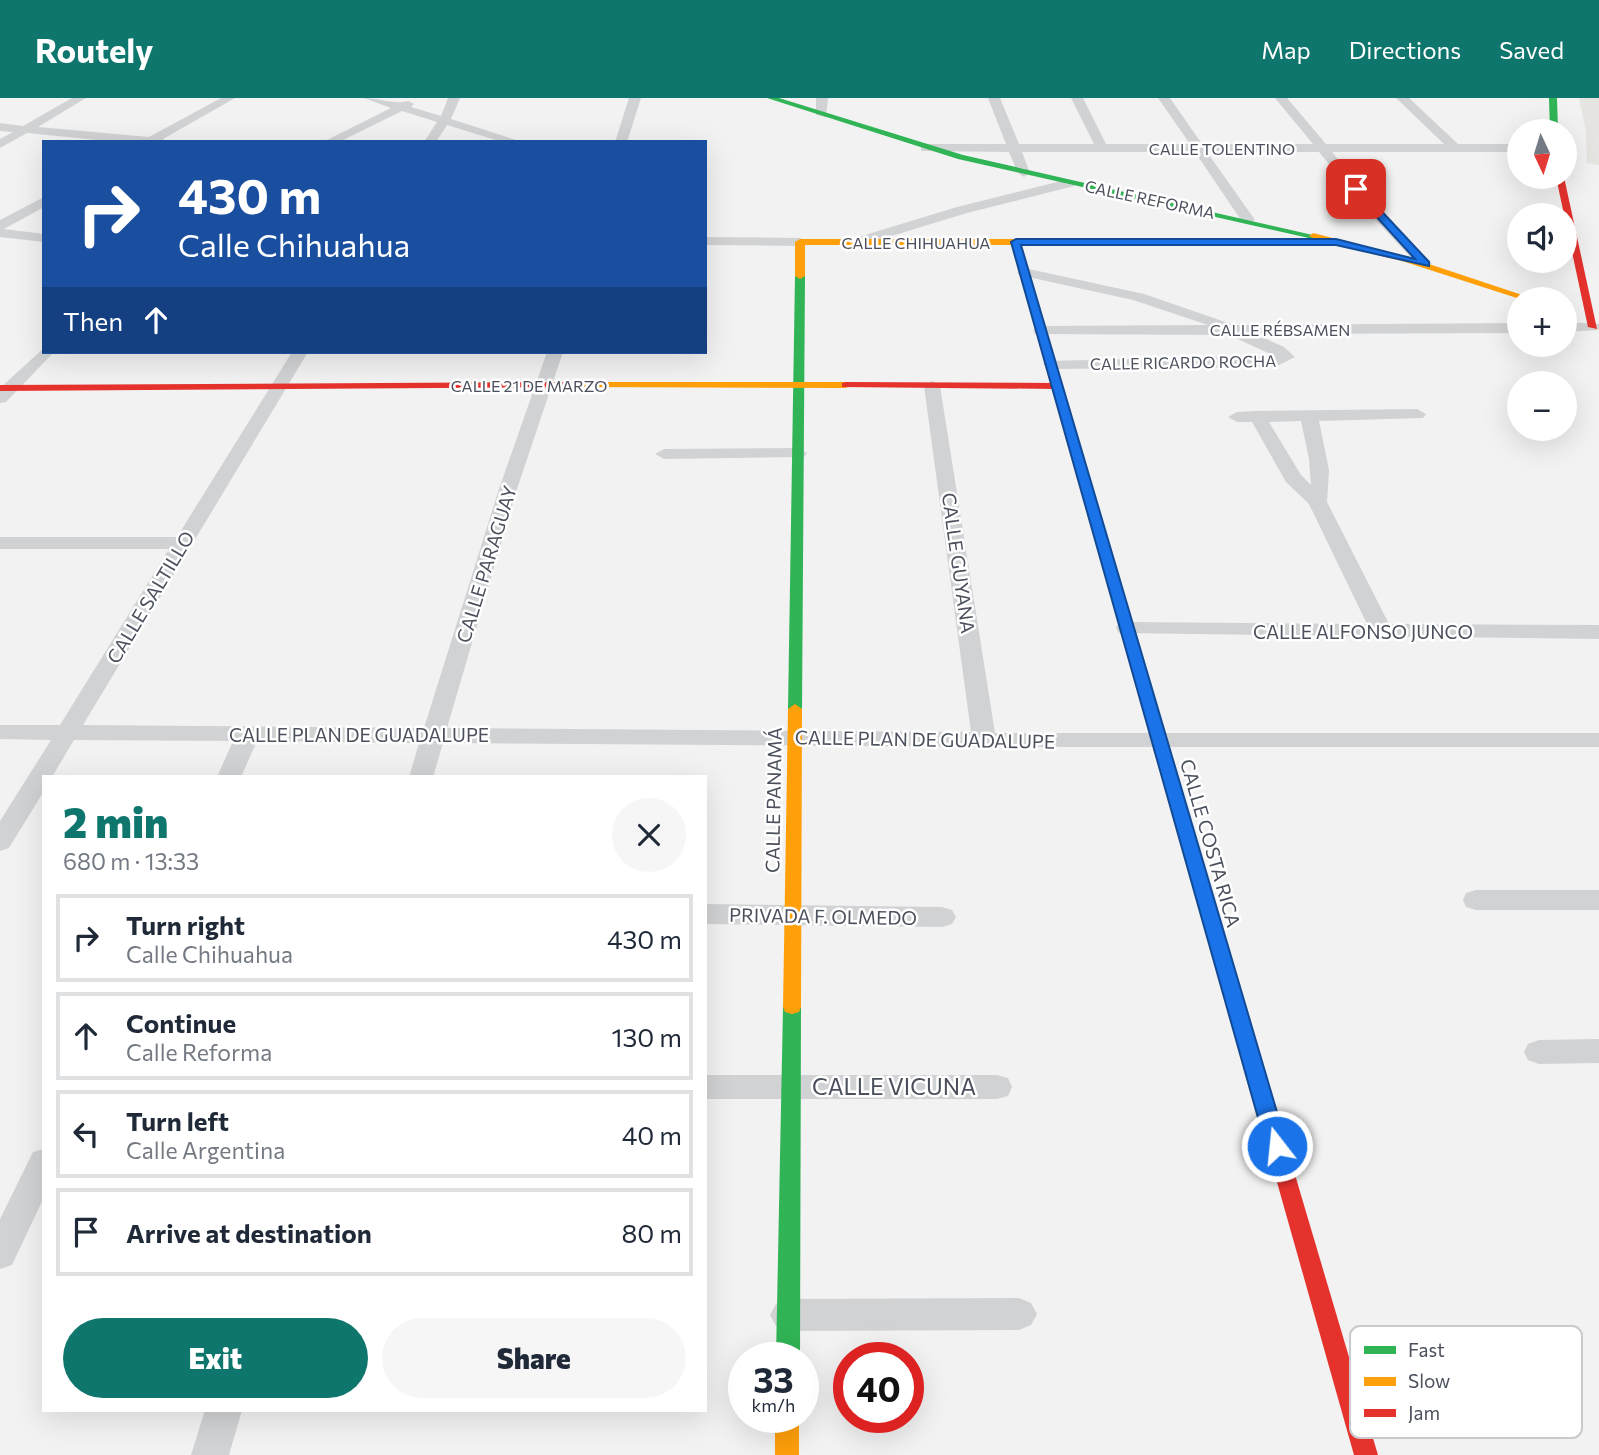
<!DOCTYPE html>
<meta charset="utf-8">
<style>
body{margin:0;font-family:Commissioner,sans-serif;background:#f6f6f7;color:#1f2937;height:100vh;display:flex;flex-direction:column;font-size:26px;white-space:nowrap}
*{box-sizing:border-box;margin:0}
p{font-size:23px;color:#747a83}
.icon{flex:none;width:38px;height:38px;fill:none;stroke:currentColor;stroke-width:2;stroke-linecap:round;stroke-linejoin:round}
.map{position:relative;flex:1;overflow:hidden}
.details{position:absolute;left:42px;top:677px;width:665px;height:637px;display:flex;flex-direction:column;background:#fff;border-radius:0px;box-shadow:0 7px 28px #0002}
.details>*{flex:none}
.banner{position:absolute;left:42px;top:42px;width:665px;height:214px;border-radius:0px;box-shadow:0 7px 28px #0002;background:#1a4fa0;color:#fff;overflow:hidden}
.needle{width:46px;rotate:176deg}
.controls{position:absolute;left:1507px;top:21px;display:grid;gap:14px}
.controls a{display:grid;place-items:center;width:70px;height:70px;border-radius:50%;background:#fff;box-shadow:0 7px 28px #0002;font-size:35px}
.speed{position:absolute;left:728px;top:1244px;display:flex;gap:14px;font-size:35px;font-weight:700;text-align:center}
.speed>*{display:grid;place-content:center;width:91px;height:91px;border-radius:50%;background:#fff;box-shadow:0 7px 28px #0002;line-height:1}
.speed small{font-size:18px;font-weight:400}
.speed .limit{border:10px solid #d22;background:#fff;color:#111}
.pin{position:absolute;display:grid;place-items:center;width:60px;height:60px;color:#fff;margin:-30px;border-radius:14px;box-shadow:0 4px 10px #0006}
.me{position:absolute;width:77px;margin:-38px;rotate:344deg;stroke-linejoin:round;filter:drop-shadow(0 0 5px #0008)}
.turn{display:flex;align-items:center;gap:24px;height:147px;padding:0 21px;font-size:32px}
.turn .icon{width:91px;height:91px;stroke-width:2.5}
.turn b{display:block;font-size:49px;line-height:60px}
.then{display:flex;align-items:center;height:66px;padding:0 21px;background:#0003;gap:14px;font-size:26px}
.round{display:grid;place-items:center;flex:none;width:74px;height:74px;border-radius:37px;background:#f6f6f7}
.headline{display:flex;align-items:center;justify-content:space-between;height:119px;padding:0 21px}
h1{font-size:42px;font-weight:800;line-height:52px;color:#0f766e}
.action{display:flex;gap:14px;margin-top:auto;padding:14px 21px}
.action a{flex:1;height:80px;border-radius:42px;background:#0f766e;color:#fff;font-size:28px;font-weight:800;line-height:80px;text-align:center}
.action a+a{background:#f6f6f7;color:#1f2937}
ul{padding:0;list-style:none}
li{display:flex;align-items:center;gap:21px;height:88px;margin:0 14px 10px;padding:0 7px;border:4px solid #e0e1e3;border-radius:0px}
li div{flex:1}
li b{display:block;font-size:26px}
li em{font-style:normal}
header{display:flex;align-items:center;gap:42px;box-sizing:border-box;height:98px;padding:0 35px;background:#0f766e;color:#fff}
header strong{font-size:33px}
nav{display:flex;gap:38px;margin-inline-start:auto;font-size:24px}
.map>svg:first-child{display:block}
</style>
<header>
<strong>Routely</strong>
<nav><a>Map</a><a>Directions</a><a>Saved</a></nav>
</header>
<div class="map">
<svg width="1599" height="1357" viewBox="0 0 1599 1357">
<rect width="100%" height="100%" fill="#f2f2f2"/>
<!-- commercial -->
<path fill="#e6e5e1" d="M1579,0H1599V67L1587,65L1586,34Z"/>
<g fill="none" stroke-linecap="round" stroke-linejoin="round">
<!-- street -->
<g fill="#d1d2d4" fill-rule="evenodd">
<path d="M72,0H86L38,29L149,39L221,0H235L163,41L165,44H118L27,35L0,50V41L13,34L0,33V25L23,28Z"/>
<path d="M364,0C379,0 395,7 408,3L414,6L411,9L441,18L448,0H460L451,21L522,44H502L447,27L436,44H424L437,24L402,13L339,44H323L391,10Z"/>
<path d="M629,0H641L627,44H615Z"/>
<path d="M816,0H828L826,19L816,17Z"/>
<path d="M988,0H1000L1019,46H1094L1071,0H1083L1106,46H1190L1158,0H1170L1202,46H1313L1275,0H1287L1326,46H1444L1396,0H1409L1458,46H1519V54H1332L1378,108L1430,163L1432,166L1425,170L1420,169L1368,114L1319,54H1207L1255,122L1248,126L1243,125L1195,54H1022L1030,75L1024,79L1018,75L1009,54L921,53V47L925,46H1006Z"/>
<path d="M1069,81L1075,85L1074,88L967,115L862,147L857,148L850,144L852,141L957,109Z"/>
<path d="M44,99V109L4,131L44,136V144L0,139V122Z"/>
<path d="M705,139L800,140L807,144L800,148L705,147Z"/>
<path d="M1024,170L1144,196L1234,227L1519,225V235L1255,236L1284,249L1295,259L1275,269L1051,271L1043,266L1045,263L1275,258L1229,237L1035,236L1033,233L1035,230L1041,228L1208,227L1133,202L1019,177L1017,174Z"/>
<path d="M1564,224L1599,226V232L1564,234Z"/>
<path d="M44,250V254H54L6,304L0,305V290Z"/>
<path d="M292,254H308L83,627L424,630L499,391L547,254H563L517,391L447,630L971,634L924,288L932,283L940,288L995,635H1599V649H984L443,645L433,679H409L419,645L257,643L241,679H217L233,643L74,642L52,679H44V693L9,750L0,753V723L51,642L0,641V627H60L169,451H0V439H177Z"/>
<path d="M1417,311L1426,316L1423,320L1319,323L1329,372L1327,404L1389,526L1599,527V541L1119,535L1116,530L1119,525L1127,524L1367,526L1309,406L1286,384L1252,324H1237L1228,319L1237,314L1257,313ZM1301,323L1309,361L1311,387L1301,377L1269,324Z"/>
<path d="M798,350L807,355L804,359L664,361L655,356L664,351Z"/>
<path d="M1476,792H1599V812H1476L1466,809L1463,802L1466,795Z"/>
<path d="M705,806L942,809L952,812L956,819L952,826L942,829L705,826Z"/>
<path d="M1599,941V965L1539,966L1528,962L1524,954L1528,946L1539,942Z"/>
<path d="M705,977H997L1008,980L1012,989L1008,998L997,1001H705Z"/>
<path d="M44,1051V1099L12,1167L0,1171V1121L33,1054Z"/>
<path d="M1019,1200L1031,1205L1037,1216L1031,1227L1019,1232L788,1233L776,1228L770,1217L776,1206L788,1201Z"/>
<path d="M205,1312H242L229,1357H191Z"/>
</g>
<!-- fast -->
<g fill="#30b455" fill-rule="evenodd">
<path d="M767,0H779L963,57L1317,138L1313,141L958,61Z"/>
<path d="M1549,0H1557L1558,33H1550Z"/>
<path d="M800,175L805,178L802,611L795,616L788,611L795,178Z"/>
<path d="M1190,742L1198,748L1293,1070L1290,1076L1283,1079L1276,1076L1273,1070L1182,748Z"/>
<path d="M792,902L799,904L801,909L800,1260H776L783,909L785,904Z"/>
</g>
<!-- slow -->
<g fill="#ff9f0a" fill-rule="evenodd">
<path d="M1313,135L1408,159L1534,201H1520L1402,163L1336,147H1021L1120,481L1113,485L1106,481L1012,147H805V178L800,181L795,178V144L800,141H1315L1309,138Z"/>
<path d="M572,284H846L851,287L846,290L576,289L571,286Z"/>
<path d="M795,606L802,611L801,909L799,914L792,916L785,914L783,909L788,611Z"/>
<rect x="775" y="1320" width="24" height="37"/>
</g>
<!-- jam -->
<g fill="#e5322d" fill-rule="evenodd">
<path d="M1556,79H1564L1597,231L1588,229Z"/>
<path d="M580,284L581,286L576,289L0,293V287Z"/>
<path d="M846,284L1057,285L1062,288L1057,291L842,289V285Z"/>
<path d="M1113,477L1120,481L1198,748L1196,752L1190,754L1182,748L1106,481Z"/>
<path d="M1283,1061L1290,1064L1293,1070L1378,1357H1354L1273,1070L1276,1064Z"/>
</g>
</g>
<!-- route -->
<path fill="#1a73e8" stroke="#114b97" stroke-width="2" d="M1353,89H1359L1429,164V168L1336,147H1021L1287,1048L1284,1054L1277,1057L1270,1054L1266,1048L1011,144L1016,141H1336L1415,161L1353,93Z"/>
<g text-anchor="middle" dominant-baseline="central" stroke-width="5" stroke-linejoin="round" paint-order="stroke">
<!-- far-street labels -->
<g font-size="16" fill="#4b505d" stroke="#fff">
<text x="1222" y="50">CALLE TOLENTINO</text>
<text transform="translate(1150 101) rotate(12)">CALLE REFORMA</text>
<text x="916" y="144">CALLE CHIHUAHUA</text>
<text x="1280" y="231">CALLE RÉBSAMEN</text>
<text transform="translate(1183 264) rotate(-1)">CALLE RICARDO ROCHA</text>
<text x="529" y="287">CALLE 21 DE MARZO</text>
</g>
<!-- street labels -->
<g font-size="19" fill="#4b505d" stroke="#fff">
<text transform="translate(959 465) rotate(82)">CALLE GUYANA</text>
<text transform="translate(486 466) rotate(-73)">CALLE PARAGUAY</text>
<text transform="translate(150 499) rotate(-59)">CALLE SALTILLO</text>
<text x="1363" y="533">CALLE ALFONSO JUNCO</text>
<text x="359" y="636">CALLE PLAN DE GUADALUPE</text>
<text transform="translate(925 641) rotate(1)">CALLE PLAN DE GUADALUPE</text>
<text transform="translate(773 702) rotate(-89)">CALLE PANAMÁ</text>
<text transform="translate(1211 745) rotate(74)">CALLE COSTA RICA</text>
<text transform="translate(823 818) rotate(1)">PRIVADA F. OLMEDO</text>
</g>
<!-- near-street labels -->
<g font-size="23" fill="#4b505d" stroke="#fff">
<text x="894" y="988">CALLE VICUNA</text>
</g>
</g>
<!-- legend -->
<rect x="1350" y="1228" width="232" height="112" rx="10" fill="#fff" stroke="#c9cace" stroke-width="2"/>
<rect x="1364" y="1248" width="32" height="8" fill="#30b455"/>
<rect x="1364" y="1279" width="32" height="9" fill="#ff9f0a"/>
<rect x="1364" y="1311" width="32" height="8" fill="#e5322d"/>
<g font-size="19" fill="#4b505d">
<text x="1408" y="1259">Fast</text>
<text x="1408" y="1290">Slow</text>
<text x="1408" y="1322">Jam</text>
</g>
</svg>
<div class="controls">
<a><svg class="needle" viewBox="-14 -14 28 28"><path d="M0-13l5 13h-10z" fill="#e53935"/><path d="M0 13l5-13h-10z" fill="#747a83"/></svg></a>
<a><svg class="icon" aria-label="sound" viewBox="0 0 24 24"><path d="M4 9h4l5-4v14l-5-4H4zM17 9q2 3 0 6"/></svg></a>
<a>+</a>
<a>−</a>
</div>
<div class="speed"><div>33<small>km/h</small></div><div class="limit">40</div></div>
<div class="pin" style="left:1356px;top:91px;background:#d93025"><svg class="icon" aria-label="arrive" viewBox="0 0 24 24"><path d="M6 21V4h12l-3 4 3 4H6"/></svg></div>
<svg class="me" style="left:1277px;top:1048px" viewBox="-20 -20 40 40"><circle r="17" fill="#1a73e8" stroke="#fff" stroke-width="3"/><path d="M0-11L8 9 0 5-8 9z" fill="#fff"/></svg>
<div class="banner">
<div class="turn"><svg class="icon" aria-label="right" viewBox="0 0 24 24"><path d="M7 20v-9h11M14 6l5 5-5 5"/></svg><div><b>430 m</b>Calle Chihuahua</div></div>
<div class="then">Then<svg class="icon" aria-label="ahead" viewBox="0 0 24 24"><path d="M12 20V5M6 11l6-6 6 6"/></svg></div>
</div>
<section class="details">
<div class="headline"><div><h1>2 min</h1><p>680 m · 13:33</p></div><a class="round"><svg class="icon" aria-label="close" viewBox="0 0 24 24"><path d="M6 6l12 12M18 6L6 18"/></svg></a></div>
<ul>
<li><svg class="icon" aria-label="right" viewBox="0 0 24 24"><path d="M7 20v-9h11M14 6l5 5-5 5"/></svg><div><b>Turn right</b><p>Calle Chihuahua</p></div><em>430 m</em></li>
<li><svg class="icon" aria-label="ahead" viewBox="0 0 24 24"><path d="M12 20V5M6 11l6-6 6 6"/></svg><div><b>Continue</b><p>Calle Reforma</p></div><em>130 m</em></li>
<li><svg class="icon" aria-label="left" viewBox="0 0 24 24"><path d="M17 20v-9H6M10 6l-5 5 5 5"/></svg><div><b>Turn left</b><p>Calle Argentina</p></div><em>40 m</em></li>
<li><svg class="icon" aria-label="arrive" viewBox="0 0 24 24"><path d="M6 21V4h12l-3 4 3 4H6"/></svg><div><b>Arrive at destination</b></div><em>80 m</em></li>
</ul>
<div class="action"><a>Exit</a><a>Share</a></div>
</section>
</div>
